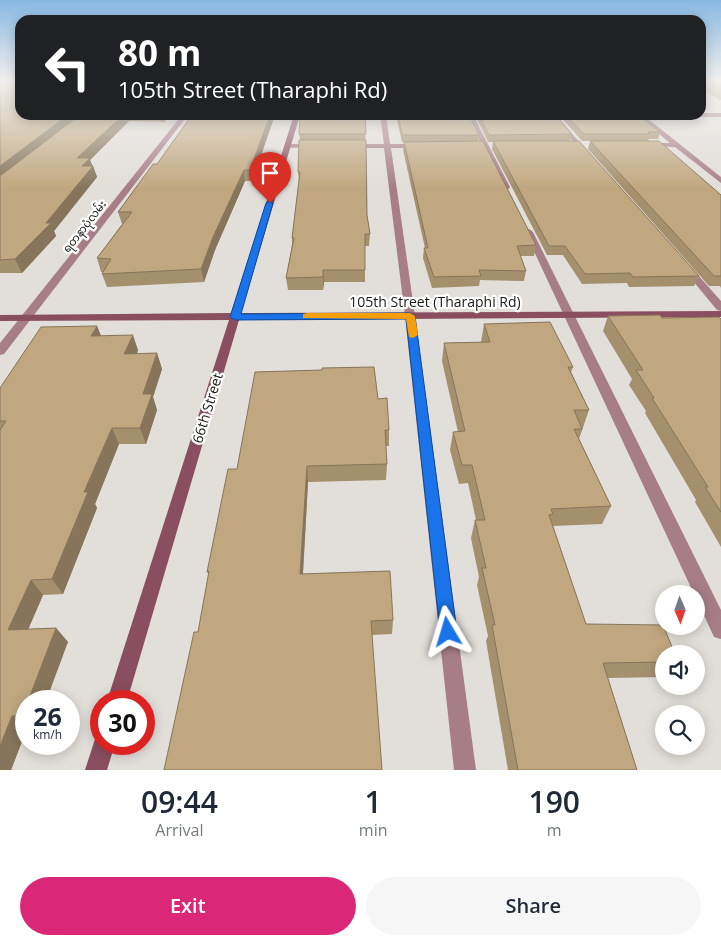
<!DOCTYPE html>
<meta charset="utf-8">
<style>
body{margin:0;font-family:"Open Sans","Noto Sans Myanmar",sans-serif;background:#f6f6f7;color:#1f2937;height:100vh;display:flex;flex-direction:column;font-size:19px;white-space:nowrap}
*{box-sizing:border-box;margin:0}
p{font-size:16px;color:#747a83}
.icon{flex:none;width:28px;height:28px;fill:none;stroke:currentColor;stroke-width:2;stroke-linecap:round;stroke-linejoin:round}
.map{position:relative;height:770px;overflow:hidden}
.drawer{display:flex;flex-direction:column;background:#fff;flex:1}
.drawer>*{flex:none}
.guide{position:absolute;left:15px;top:15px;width:691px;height:105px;border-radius:15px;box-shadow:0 2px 12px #0003;background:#202124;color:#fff;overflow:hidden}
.needle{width:32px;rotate:178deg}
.fabs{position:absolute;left:655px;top:585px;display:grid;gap:10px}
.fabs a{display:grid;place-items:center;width:50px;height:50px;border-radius:50%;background:#fff;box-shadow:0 2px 12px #0003;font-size:25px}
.speed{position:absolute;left:15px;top:690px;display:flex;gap:10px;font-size:25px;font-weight:700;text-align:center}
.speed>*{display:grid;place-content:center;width:65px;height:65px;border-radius:50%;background:#fff;box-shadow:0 2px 12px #0003;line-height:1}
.speed small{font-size:12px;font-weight:400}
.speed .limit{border:8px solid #d22;background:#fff;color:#111}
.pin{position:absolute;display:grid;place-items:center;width:42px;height:42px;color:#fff;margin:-51px -21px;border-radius:50% 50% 50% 0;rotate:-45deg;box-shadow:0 0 5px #0007}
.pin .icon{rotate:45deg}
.me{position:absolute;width:55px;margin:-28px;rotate:353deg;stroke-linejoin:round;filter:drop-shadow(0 0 4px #0008)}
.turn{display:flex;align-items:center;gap:18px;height:105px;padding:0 20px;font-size:22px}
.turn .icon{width:65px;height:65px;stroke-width:2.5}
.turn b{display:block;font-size:35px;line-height:42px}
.eta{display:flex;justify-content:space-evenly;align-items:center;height:85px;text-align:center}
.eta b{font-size:30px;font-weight:600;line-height:35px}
.button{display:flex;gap:10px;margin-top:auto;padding:10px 20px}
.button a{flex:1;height:58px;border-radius:30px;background:#db2777;color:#fff;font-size:20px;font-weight:600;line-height:58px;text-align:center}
.button a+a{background:#f6f6f7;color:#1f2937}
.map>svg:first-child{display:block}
</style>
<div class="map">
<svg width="721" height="770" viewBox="0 0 721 770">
<rect width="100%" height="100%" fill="#e2ded9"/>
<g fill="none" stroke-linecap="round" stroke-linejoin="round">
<!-- lane -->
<path fill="#a77d88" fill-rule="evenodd" d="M701,113H721V117H668L665,115H701Z"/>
<!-- street -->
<g fill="#a77d88" fill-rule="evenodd">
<path d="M182,115H188L4,354L0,355V343Z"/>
<path d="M380,115H386L390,144H420L423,146L420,148H391L415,316L476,770H454L405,316L384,148H350L347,146L350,144H384Z"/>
<path d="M467,115H473L510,187L509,189L502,187Z"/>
<path d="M550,115H556L588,152V154H584Z"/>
<path d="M636,115H643L721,177V183L675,147L645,146L644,145L647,143H670Z"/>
<path d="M315,144L318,146L317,147L287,148L284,146L287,144Z"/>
<path d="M529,229L533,232L721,610V639L714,637L696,598V594H694L525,232Z"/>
<path d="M687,265L690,266L721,301V311L717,310L684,270V266Z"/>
</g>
<!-- secondary -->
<g fill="#894e5f" fill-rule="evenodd">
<path d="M294,115H300L241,313L721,311V317L239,320L127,701H107L229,320L0,321V315L231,313Z"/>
<path d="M101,734V744H115L107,770H85L96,736Z"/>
</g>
</g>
<!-- wall -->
<g fill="#a5906e">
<path d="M0,80L20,115H170L164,122L129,121L90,160L92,166H93L97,177L54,231L56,236L22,273H0Z"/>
<path d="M701,80H721V100L701,90Z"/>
<path d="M186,115H275L252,181H245L215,250L204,282L107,287L102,274L103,272H101L97,258L122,224L118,212L157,164L188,120L187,119Z"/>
<path d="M365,115L367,215L370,234L369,246H365V282H324L323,290H288L286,278L292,245V238L299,182L298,172L300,140L299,134Z"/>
<path d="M396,115H469L479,135L478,141L536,245L534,256H520L526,271L524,281L480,280L479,286L432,288L423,258L424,248H425L403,150L404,142H402Z"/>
<path d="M475,115H555L572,134L570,141L699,276L694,286L629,287L627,283L582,284L563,255H547L492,149L493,142H488Z"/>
<path d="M559,115H638L660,132L658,139H649L648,141H582Z"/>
<path d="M590,141L721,195V288L720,286H709L588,149Z"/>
<path d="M608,316L721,319V547L695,502L696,500L645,413L646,411L629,385L632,379L603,331Z"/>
<path d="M484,324L573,367L571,372L589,410L579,439L611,506L602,524L553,526L586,624L664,654V677L608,678L637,770H508L486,641L488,636L477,585L479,577L471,538L475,520H476L468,483L459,484L450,450L453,432H458L442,361L444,343L481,342Z"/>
<path d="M97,326L101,336L138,350L137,354L157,353L162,369L153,397L157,410L146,444H119L95,504L97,508L63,594L43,595L28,629L56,628L68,642L26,701V731L11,770H0V388Z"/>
<path d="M378,399L389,430V446H386L387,464L386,480L308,482L303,574L393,620L392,634L372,635L198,632L209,575L207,572L237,469Z"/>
</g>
<!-- shaded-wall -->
<g fill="#86755a">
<path d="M0,80H12L0,87Z"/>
<path d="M68,115H83L0,182V166Z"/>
<path d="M123,115H127L129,121L90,160L93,167V166L97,177L54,231L56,236L22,273L15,259L46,223L77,158Z"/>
<path d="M162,115H170L164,122Z"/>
<path d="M270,115H275L252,181L250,170Z"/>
<path d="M244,170L245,181L215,250L204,282L201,269L213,237Z"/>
<path d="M323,270L324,282L323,290Z"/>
<path d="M97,326L103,341L91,336Z"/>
<path d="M133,335L138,350L130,370L124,354Z"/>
<path d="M157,353L162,369L153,397L157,410L146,444L140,428L143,394Z"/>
<path d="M112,428L119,444L95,504L97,508L63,594L52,579L84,492Z"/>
<path d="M307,466L308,482L302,589L300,574Z"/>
<path d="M31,580L43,595L22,644L8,630Z"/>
<path d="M56,628L68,642L46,701H28Z"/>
<path d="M26,705V719L22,716Z"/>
<path d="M12,716L26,727V731L11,770H0V746Z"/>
</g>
<!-- building -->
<g fill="#c0a780" stroke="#86755a">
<path d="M9,80H20V115H68L0,166V85Z"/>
<path d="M702,80H721V90Z"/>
<path d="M80,115H123L77,158H90L82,166H93L46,223H51L15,259L0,260V176Z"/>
<path d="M192,115H270L250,170H244L213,237L201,269L102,274L111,259L97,258L132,212H118L153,164H157Z"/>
<path d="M300,115H365L366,134H299Z"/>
<path d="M398,115H469L479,135H402Z"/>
<path d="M479,115H555L572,134L489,135Z"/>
<path d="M566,115H638L660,132H648L650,134H584Z"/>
<path d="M299,140H366L367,215L370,234H365V270H323V277L286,278L294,238H292L300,172H298Z"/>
<path d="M483,141L536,245L517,246L526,271L479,270L481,276L434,277L424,248H428L404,142Z"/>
<path d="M493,141H579L699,276L633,277L630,273L585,274L565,246H549Z"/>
<path d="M590,141H659L721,195V276H714Z"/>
<path d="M660,315L662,318L719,317L721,319V512L705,487H708L652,398H654L636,370H643L608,316Z"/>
<path d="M550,322L573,367H568L589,410H574L582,429H574L611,506L551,509L553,514L549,515L586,624L663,625L675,654H664V662L603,663L637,770H518L492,625H495L482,568H486L475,520H485L472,465H462L453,432L465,431L444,343L490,342L484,324Z"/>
<path d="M97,326L91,336L133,335L124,354L157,353L143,394H152L140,428H112L84,492H88L52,579L31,580L8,630L56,628L28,701H26V705L22,716H12L0,746V430L6,421H0V388L41,327Z"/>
<path d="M374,367L378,399L387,398L389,430H385L387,464L307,466L300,574L390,571L393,620L371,621L382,770H164L194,632H198L209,571L207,572L228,469H237L255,372L322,370V368Z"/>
</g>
<!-- sky -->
<linearGradient id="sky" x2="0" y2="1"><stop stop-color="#87b8e3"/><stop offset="0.43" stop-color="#f2f0ee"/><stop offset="1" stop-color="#f2f0ee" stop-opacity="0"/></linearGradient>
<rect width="721" height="188" fill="url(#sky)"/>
<!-- route -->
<path fill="#1a73e8" stroke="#114b97" d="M270,201L273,203L241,314L410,313L415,316L457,632L454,638L448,640L442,638L440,632L406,319L235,320L230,317L266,203Z"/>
<!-- slow -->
<path fill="#f59e0b" d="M307,313H410L415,316L418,335L413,338L409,337L406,319L303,318V314Z"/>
<g text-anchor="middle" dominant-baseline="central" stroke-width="4.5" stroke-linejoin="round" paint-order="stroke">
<!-- far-street labels -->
<g font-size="11" fill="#1a1917" stroke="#fff">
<text transform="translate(84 226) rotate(-52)">ရတနာပုံလမ်း</text>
</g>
<!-- street labels -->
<g font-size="14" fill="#1a1917" stroke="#fff">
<text x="435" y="301">105th Street (Tharaphi Rd)</text>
<text transform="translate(207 408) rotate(-73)">66th Street</text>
</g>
</g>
</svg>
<div class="fabs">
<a><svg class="needle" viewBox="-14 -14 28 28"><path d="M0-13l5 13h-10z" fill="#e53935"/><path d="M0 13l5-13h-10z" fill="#747a83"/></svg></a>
<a><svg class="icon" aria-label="sound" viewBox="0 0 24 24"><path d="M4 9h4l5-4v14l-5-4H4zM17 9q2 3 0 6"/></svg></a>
<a><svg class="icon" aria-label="search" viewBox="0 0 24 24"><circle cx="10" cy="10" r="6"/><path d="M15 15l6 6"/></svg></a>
</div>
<div class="speed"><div>26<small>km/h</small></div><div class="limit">30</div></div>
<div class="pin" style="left:270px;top:203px;background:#d93025"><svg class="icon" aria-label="arrive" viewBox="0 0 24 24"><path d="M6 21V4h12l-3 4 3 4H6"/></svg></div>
<svg class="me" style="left:448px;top:632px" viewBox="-20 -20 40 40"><path d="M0-17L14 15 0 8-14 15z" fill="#1a73e8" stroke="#fff" stroke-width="4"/></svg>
<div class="guide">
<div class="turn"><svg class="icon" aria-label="left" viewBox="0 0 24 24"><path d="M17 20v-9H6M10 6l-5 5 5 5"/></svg><div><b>80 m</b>105th Street (Tharaphi Rd)</div></div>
</div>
</div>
<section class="drawer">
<div class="eta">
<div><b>09:44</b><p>Arrival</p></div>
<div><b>1</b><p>min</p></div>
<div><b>190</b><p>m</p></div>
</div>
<div class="button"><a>Exit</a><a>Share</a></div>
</section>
